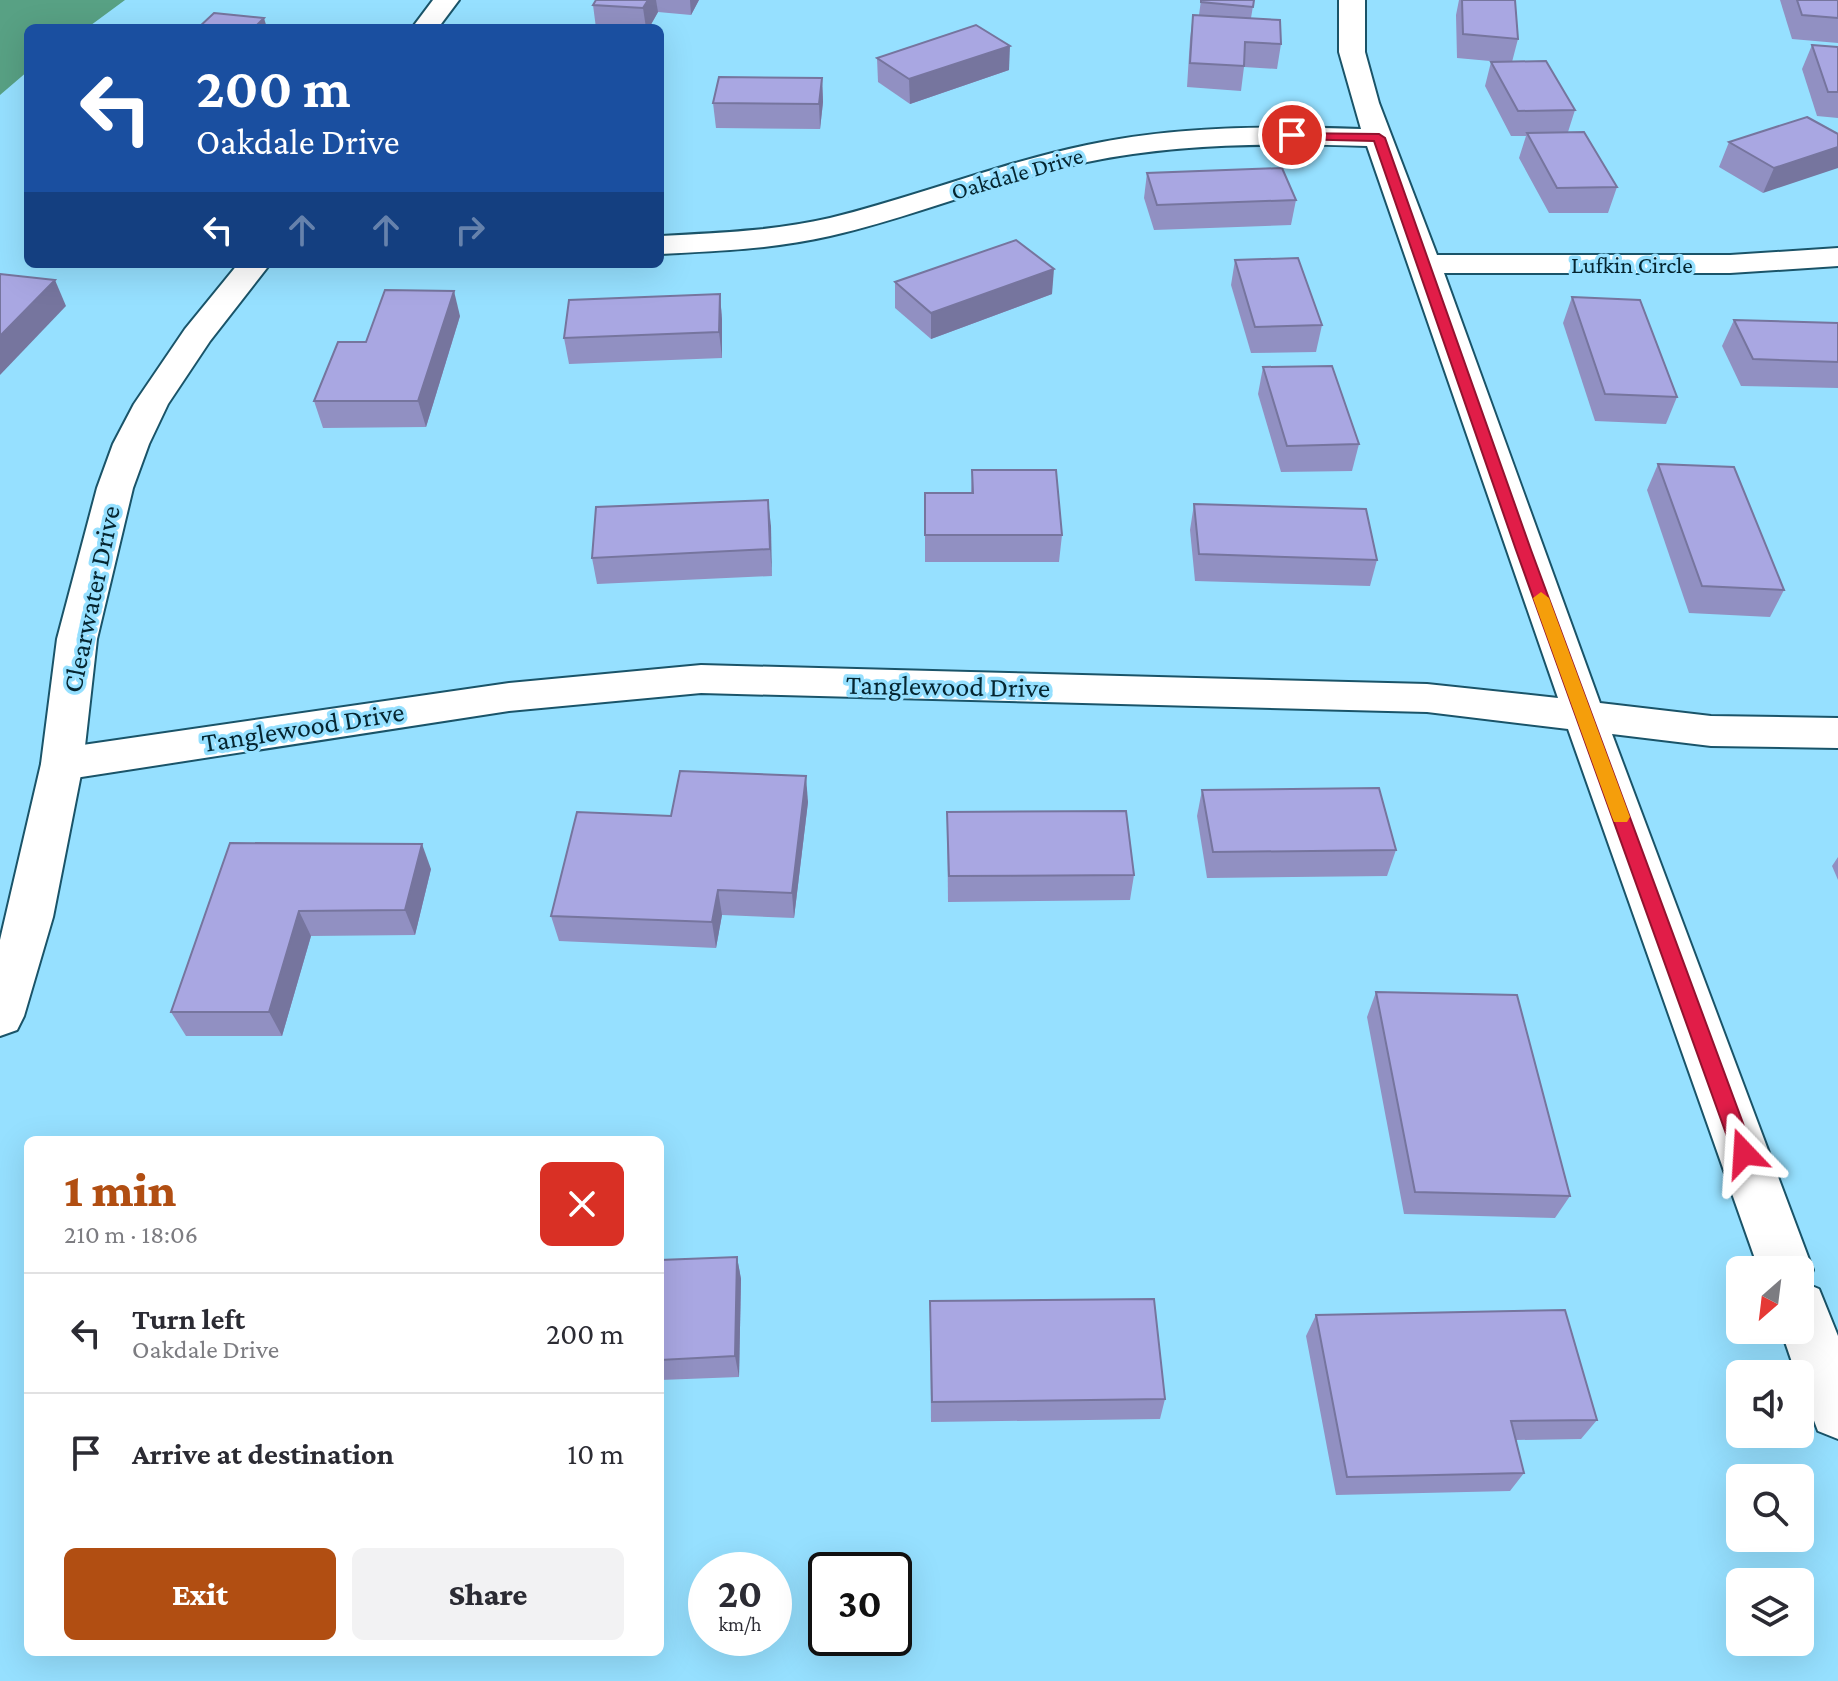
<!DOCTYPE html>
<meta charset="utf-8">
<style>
body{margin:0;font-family:"Crimson Pro",serif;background:#f2f2f3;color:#2b2b33;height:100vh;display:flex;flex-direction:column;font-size:30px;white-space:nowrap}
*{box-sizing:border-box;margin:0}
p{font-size:26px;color:#7c7c81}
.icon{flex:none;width:44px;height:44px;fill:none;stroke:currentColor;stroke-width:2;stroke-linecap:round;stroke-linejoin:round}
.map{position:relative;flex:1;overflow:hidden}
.drawer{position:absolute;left:24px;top:1136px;width:640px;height:520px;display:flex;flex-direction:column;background:#fff;border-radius:12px;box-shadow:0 8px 32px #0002}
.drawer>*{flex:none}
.guide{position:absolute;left:24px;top:24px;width:640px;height:244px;border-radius:12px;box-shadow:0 8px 32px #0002;background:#1a4fa0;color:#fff;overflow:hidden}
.needle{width:52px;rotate:208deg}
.buttons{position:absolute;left:1726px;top:1256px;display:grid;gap:16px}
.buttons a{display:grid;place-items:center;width:88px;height:88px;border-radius:12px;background:#fff;box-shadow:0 8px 32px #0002;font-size:40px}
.speed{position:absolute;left:688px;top:1552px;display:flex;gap:16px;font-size:40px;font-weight:700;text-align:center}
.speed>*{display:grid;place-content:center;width:104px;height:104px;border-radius:50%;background:#fff;box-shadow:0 8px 32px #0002;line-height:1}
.speed small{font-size:20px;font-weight:400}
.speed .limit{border:4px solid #111;border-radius:12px;background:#fff;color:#111}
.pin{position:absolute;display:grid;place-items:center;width:68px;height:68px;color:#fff;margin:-34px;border:4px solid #fff;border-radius:50%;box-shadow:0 2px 8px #0007}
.me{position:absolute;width:88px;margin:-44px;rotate:340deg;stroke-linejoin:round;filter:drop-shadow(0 0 6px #0008)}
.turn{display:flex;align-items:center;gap:28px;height:168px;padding:0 40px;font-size:36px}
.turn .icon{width:104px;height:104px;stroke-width:2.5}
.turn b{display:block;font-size:56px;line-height:68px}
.lanes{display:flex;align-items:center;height:76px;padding:0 40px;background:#0003;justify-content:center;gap:40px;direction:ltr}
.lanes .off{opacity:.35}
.round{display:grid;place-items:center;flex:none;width:84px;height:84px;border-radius:12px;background:#f2f2f3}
.headline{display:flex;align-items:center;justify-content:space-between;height:136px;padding:0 40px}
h1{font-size:48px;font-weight:800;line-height:60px;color:#b14e12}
.action{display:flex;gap:16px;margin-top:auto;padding:16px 40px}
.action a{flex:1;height:92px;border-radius:12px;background:#b14e12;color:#fff;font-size:32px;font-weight:800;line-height:92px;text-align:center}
.action a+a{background:#f2f2f3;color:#2b2b33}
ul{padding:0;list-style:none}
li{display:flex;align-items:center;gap:24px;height:120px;padding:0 40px;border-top:2px solid #e1e1e2}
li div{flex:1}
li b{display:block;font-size:30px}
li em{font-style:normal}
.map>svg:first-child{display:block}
</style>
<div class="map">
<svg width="1838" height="1681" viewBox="0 0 1838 1681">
<rect width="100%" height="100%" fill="#96e0ff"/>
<!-- water -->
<path fill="#58a184" d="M0,0H125L87,28H28V71L0,95Z"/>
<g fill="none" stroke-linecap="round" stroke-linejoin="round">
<defs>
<path id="minor" d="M1339,0H1365V52L1379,103L1437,255H1730L1838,248V266L1730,273H1444L1600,703L1711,716L1838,718V748L1711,746L1612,734L1813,1270L1807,1284L1819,1289L1838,1336V1439L1818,1431L1800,1384V1374H1796L1781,1330H1800V1270H1759L1568,729L1427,712L701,693L509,711L62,780L47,775L41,764L47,753L62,748L509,683L701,665L1427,684L1558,698L1367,146C1273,143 1179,143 1087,162C1000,180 917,216 830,236C774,249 717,251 660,254V236C717,233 774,231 830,218C916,197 1000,163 1087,145C1177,126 1269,126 1361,129L1339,52Z"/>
<g id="tertiary">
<path d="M433,0H459L438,28H412Z"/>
<path d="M238,264H270L210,341L168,404L149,444L133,488L97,639L83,764L53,917L24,1016L17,1030L0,1036V940L41,764L57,639L97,488L113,444L134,404L185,329Z"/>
</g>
</defs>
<!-- minor casing -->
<use href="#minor" stroke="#1a5469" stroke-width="4"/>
<!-- tertiary casing -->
<use href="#tertiary" stroke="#1a5469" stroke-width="4"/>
<!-- minor -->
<use href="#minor" fill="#fff" fill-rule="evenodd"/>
<!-- tertiary -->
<use href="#tertiary" fill="#fff" fill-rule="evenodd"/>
</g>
<!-- wall -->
<g fill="#9190c2">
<path d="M596,0H699L691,15L658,12L649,28H596L593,5Z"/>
<path d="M1201,0H1254L1251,18L1281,44L1277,69L1244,67L1241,91L1187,87L1190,39L1193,15H1199Z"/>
<path d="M1459,0H1515L1518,39L1512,62L1575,110L1568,132L1617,187L1608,213H1549L1519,158L1526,136H1511L1485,86L1491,62H1501L1457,58L1456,15Z"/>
<path d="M1780,0H1838V43L1792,39Z"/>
<path d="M1812,45L1838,47V118L1817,116L1802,69Z"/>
<path d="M877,58L1009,70L910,104L878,82Z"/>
<path d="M822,78L823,102L820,129L716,128L713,103Z"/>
<path d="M1807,117L1763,193L1719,167L1729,142Z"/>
<path d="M1147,173L1296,200L1291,225L1154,230L1144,198Z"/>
<path d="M1235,260L1322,325L1316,352L1251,353L1231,285Z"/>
<path d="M895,282L1052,294L931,339L895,308Z"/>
<path d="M720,294L722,320V358L569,364L564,338Z"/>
<path d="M1572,297L1677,397L1666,424L1595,421L1563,323Z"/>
<path d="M460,316L426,427L323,428L314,401L366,342Z"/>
<path d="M1734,320L1838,323V388L1741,386L1722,346Z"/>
<path d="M1263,367L1359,444L1352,471L1281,472L1258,394Z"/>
<path d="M1658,464L1784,590L1770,617L1689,613L1647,490Z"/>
<path d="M972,470L1062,535L1059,562H925V493H971Z"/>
<path d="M768,500L772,576L597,584L592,558Z"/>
<path d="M1194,504L1377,560L1370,586L1195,581L1190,530Z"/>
<path d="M1202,790L1396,850L1387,876L1207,878L1197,816Z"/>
<path d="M808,802L794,918L722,915L716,948L559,941L551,916L671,816Z"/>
<path d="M947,812L1134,875L1130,900L948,902Z"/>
<path d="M230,843L431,869L415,935L311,936L282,1036H186L171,1012Z"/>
<path d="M1838,857V880L1832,866Z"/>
<path d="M1376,992L1570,1196L1555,1218L1404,1214L1367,1017Z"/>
<path d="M737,1257L741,1279L739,1377L660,1380V1260Z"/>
<path d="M930,1301L1165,1399L1160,1419L931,1422Z"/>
<path d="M1316,1315L1597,1420L1581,1439L1516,1440L1524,1473L1510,1491L1336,1495L1306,1336Z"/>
</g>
<!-- shaded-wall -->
<g fill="#76759e">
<path d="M648,0H656L658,12L649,28H646L643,8Z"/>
<path d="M690,0H699L691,15Z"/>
<path d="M264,18L267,28H254Z"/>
<path d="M1010,46L1009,70L910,104L909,79Z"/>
<path d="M822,78L823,102L820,129L819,104Z"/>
<path d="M1838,147V168L1763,193L1774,168Z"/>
<path d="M1054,269L1052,294L931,339V313Z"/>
<path d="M55,280L66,306L0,375V336Z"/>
<path d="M454,291L460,316L426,427L418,401Z"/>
<path d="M720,294L722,320V358L719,332Z"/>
<path d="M768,500L771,526L772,576L770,549Z"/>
<path d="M806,776L808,802L794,918L792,893Z"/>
<path d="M422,844L431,869L415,935L405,910Z"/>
<path d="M718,890L722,915L716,948L712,922Z"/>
<path d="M299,911L311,936L282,1036L269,1012Z"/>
<path d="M737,1257L741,1279L739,1377L735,1356Z"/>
</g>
<!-- building -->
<g fill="#a9a7e2" stroke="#76759e" stroke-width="2">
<path d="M596,0H648L643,8L593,5Z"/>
<path d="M1201,0H1254L1253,7L1201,2Z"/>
<path d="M1462,0H1515L1518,39L1463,34Z"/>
<path d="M1797,0H1838V18L1802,15Z"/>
<path d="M214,13L264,18L254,28H198Z"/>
<path d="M1193,15L1280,20L1281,44L1245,42L1244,66L1190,63Z"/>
<path d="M976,25L1010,46L909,79L877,58Z"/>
<path d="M1812,45L1838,47V92H1828Z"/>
<path d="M1546,61L1575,110L1518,111L1491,62Z"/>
<path d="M719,77L822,78L819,104L713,103Z"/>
<path d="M1807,117L1838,134V147L1774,168L1729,142Z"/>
<path d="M1584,132L1617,187L1557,188L1527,133Z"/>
<path d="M1282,168L1296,200L1157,205L1147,173Z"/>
<path d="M1016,240L1054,269L931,313L895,282Z"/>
<path d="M1298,258L1322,325L1255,327L1235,260Z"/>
<path d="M0,274L55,280L0,336Z"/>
<path d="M385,290L454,291L418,401H314L338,342H366Z"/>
<path d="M720,294L719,332L564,338L569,300Z"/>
<path d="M1572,297L1640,300L1677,397L1605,394Z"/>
<path d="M1734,320L1838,323V362L1753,359Z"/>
<path d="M1332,366L1359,444L1287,446L1263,367Z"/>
<path d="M1658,464L1734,467L1784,590L1702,586Z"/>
<path d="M972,470H1056L1062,535H925V493H973Z"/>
<path d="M768,500L770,549L592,558L596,507Z"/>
<path d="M1194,504L1366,509L1377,560L1199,554Z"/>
<path d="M680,771L806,776L792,893L718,890L712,922L551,916L577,812L671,816Z"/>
<path d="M1379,788L1396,850L1213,852L1202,790Z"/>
<path d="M1126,811L1134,875L949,876L947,812Z"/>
<path d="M230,843L422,844L405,910L299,911L269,1012H171Z"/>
<path d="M1376,992L1517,995L1570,1196L1415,1192Z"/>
<path d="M737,1257L735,1356L660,1360V1260Z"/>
<path d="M1154,1299L1165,1399L932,1402L930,1301Z"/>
<path d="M1565,1310L1597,1420L1511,1421L1524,1473L1347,1477L1316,1315Z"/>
</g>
<!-- route -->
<path fill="#e11d48" stroke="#92132f" stroke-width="2" d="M1287,133L1379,134L1385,138L1531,550L1754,1153L1751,1160L1744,1163L1736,1160L1733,1153L1516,550L1374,141L1292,139L1286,135Z"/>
<!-- slow -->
<path fill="#f59e0b" d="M1541,592L1549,598L1630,817L1627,822H1614L1612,817L1533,598Z"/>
<g text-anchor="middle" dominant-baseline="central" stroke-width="7" stroke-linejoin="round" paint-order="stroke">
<!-- far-street labels -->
<g font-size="24" fill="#052530" stroke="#96e0ff">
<text transform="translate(1017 173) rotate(-16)">Oakdale Drive</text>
<text x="1632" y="264">Lufkin Circle</text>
</g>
<!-- street labels -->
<g font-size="28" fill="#052530" stroke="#96e0ff">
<text transform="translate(91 599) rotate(-78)">Clearwater Drive</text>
<text transform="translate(948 686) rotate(1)">Tanglewood Drive</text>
<text transform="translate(303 727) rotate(-9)">Tanglewood Drive</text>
</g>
</g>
</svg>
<div class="buttons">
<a><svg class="needle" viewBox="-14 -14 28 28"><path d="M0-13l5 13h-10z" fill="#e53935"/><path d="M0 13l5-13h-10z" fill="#7c7c81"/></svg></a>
<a><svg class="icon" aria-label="sound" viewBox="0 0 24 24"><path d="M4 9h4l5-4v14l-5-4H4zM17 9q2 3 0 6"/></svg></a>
<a><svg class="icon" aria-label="search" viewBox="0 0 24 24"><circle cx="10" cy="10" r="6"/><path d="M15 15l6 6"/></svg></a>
<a><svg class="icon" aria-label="layers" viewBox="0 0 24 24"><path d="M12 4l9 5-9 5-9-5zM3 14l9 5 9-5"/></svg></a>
</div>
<div class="speed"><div>20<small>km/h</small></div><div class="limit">30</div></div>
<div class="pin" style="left:1292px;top:135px;background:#d93025"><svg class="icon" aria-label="arrive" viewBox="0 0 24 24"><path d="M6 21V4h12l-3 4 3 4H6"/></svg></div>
<svg class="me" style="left:1744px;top:1153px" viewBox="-20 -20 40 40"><path d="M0-17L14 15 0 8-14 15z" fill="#e11d48" stroke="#fff" stroke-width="4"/></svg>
<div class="guide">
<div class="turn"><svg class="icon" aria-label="left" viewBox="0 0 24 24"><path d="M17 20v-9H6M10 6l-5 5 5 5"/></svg><div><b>200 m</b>Oakdale Drive</div></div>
<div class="lanes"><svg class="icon" aria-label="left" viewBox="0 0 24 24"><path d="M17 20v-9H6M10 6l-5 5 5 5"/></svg><svg class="icon off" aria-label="ahead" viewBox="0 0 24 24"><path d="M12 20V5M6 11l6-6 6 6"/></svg><svg class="icon off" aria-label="ahead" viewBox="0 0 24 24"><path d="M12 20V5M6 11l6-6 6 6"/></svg><svg class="icon off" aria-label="right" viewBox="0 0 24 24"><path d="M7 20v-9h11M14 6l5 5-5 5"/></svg></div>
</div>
<section class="drawer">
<div class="headline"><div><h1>1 min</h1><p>210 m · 18:06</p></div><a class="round" style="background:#d93025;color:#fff"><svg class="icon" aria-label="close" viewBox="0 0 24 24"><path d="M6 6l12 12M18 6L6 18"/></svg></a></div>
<ul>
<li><svg class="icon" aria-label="left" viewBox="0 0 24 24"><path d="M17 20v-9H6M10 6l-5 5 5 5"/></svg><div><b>Turn left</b><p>Oakdale Drive</p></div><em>200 m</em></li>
<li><svg class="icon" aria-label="arrive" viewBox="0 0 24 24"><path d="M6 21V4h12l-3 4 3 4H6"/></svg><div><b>Arrive at destination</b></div><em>10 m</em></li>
</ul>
<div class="action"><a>Exit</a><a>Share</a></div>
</section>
</div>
